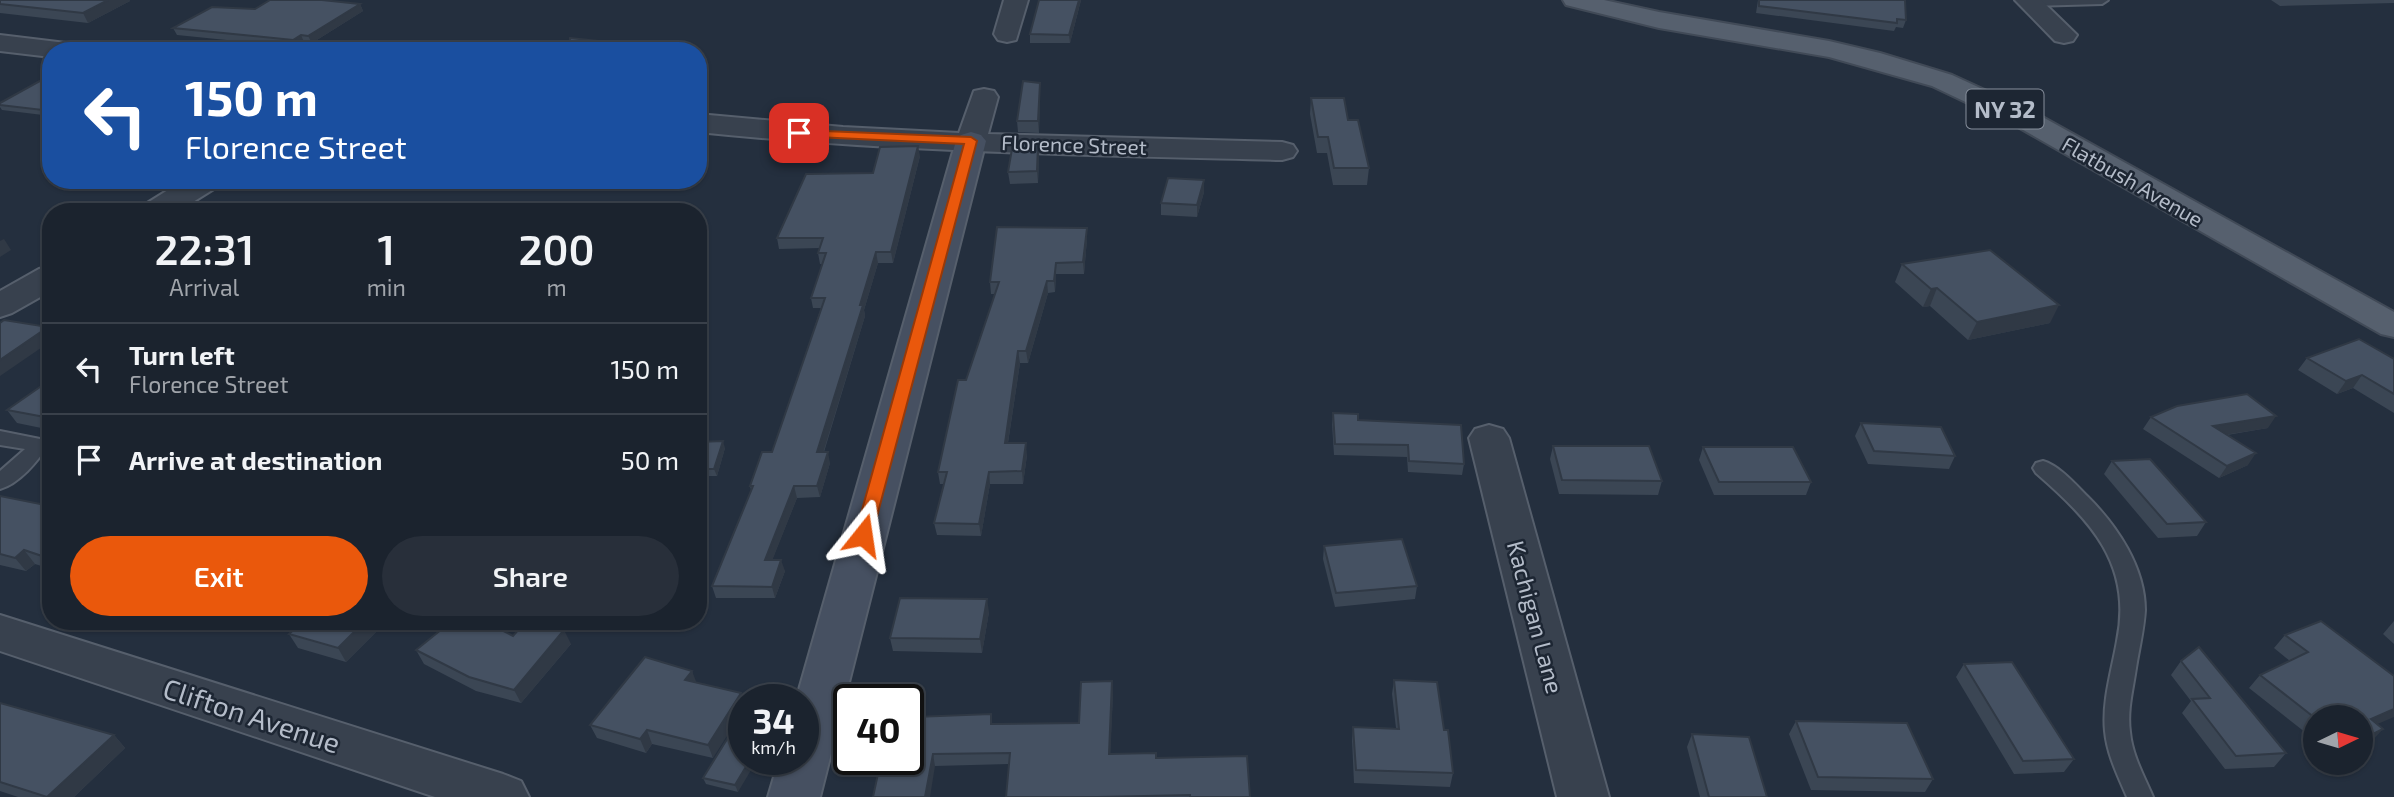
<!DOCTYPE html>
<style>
body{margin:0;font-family:"Exo 2",sans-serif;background:#282f3a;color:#f1f3f6;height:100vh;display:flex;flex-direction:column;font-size:26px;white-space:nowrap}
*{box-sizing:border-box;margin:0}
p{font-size:23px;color:#a0a4aa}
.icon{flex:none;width:38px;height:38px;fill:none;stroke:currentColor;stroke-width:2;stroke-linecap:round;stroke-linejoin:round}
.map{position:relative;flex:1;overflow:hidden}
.panel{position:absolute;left:42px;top:203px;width:665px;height:427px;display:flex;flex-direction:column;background:#1b232e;border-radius:28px;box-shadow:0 2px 5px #0004,0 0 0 2px #39404a}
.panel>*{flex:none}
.banner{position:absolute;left:42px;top:42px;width:665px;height:147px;border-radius:28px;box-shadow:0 2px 5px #0004,0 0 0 2px #39404a;background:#1a4fa0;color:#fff;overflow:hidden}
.needle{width:46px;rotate:85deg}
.buttons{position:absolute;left:2303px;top:705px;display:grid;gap:14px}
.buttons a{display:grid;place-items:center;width:70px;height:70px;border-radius:50%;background:#1b232e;box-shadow:0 2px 5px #0004,0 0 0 2px #39404a;font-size:35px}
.speed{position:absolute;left:728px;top:684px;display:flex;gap:14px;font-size:35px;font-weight:700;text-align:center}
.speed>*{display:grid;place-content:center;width:91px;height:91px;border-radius:50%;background:#1b232e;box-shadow:0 2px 5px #0004,0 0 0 2px #39404a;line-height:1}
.speed small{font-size:18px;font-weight:400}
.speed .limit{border:4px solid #111;border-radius:10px;background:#fff;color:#111}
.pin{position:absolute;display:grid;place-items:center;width:60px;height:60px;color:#fff;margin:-30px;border-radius:14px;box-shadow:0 4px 10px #0006}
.me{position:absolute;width:77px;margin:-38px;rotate:15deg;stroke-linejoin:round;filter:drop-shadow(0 0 5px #0008)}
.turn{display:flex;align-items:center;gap:24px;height:147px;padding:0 28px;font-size:32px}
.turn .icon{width:91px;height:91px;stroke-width:2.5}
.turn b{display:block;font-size:49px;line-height:60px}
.eta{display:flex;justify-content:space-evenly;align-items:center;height:119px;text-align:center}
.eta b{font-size:42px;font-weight:600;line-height:49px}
.primary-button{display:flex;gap:14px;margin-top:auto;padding:14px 28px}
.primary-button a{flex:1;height:80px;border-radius:42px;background:#ea580c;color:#fff;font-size:28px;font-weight:600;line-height:80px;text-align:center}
.primary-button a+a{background:#282f3a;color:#f1f3f6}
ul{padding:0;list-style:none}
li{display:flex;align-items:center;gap:21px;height:91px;padding:0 28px;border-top:2px solid #39404a}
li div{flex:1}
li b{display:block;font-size:26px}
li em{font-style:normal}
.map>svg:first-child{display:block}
</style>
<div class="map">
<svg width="2394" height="797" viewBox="0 0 2394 797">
<rect width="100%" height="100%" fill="#242f3e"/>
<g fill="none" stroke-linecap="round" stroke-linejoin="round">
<defs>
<g id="lane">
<path d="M2024,0H2108L2102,4L2029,6L2025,5Z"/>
<path d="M0,431L45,440L48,445C38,461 19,484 0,489V471L25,449L0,445Z"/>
<path d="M2043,461C2060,466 2076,485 2088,497C2117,526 2145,567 2145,610C2144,629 2139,649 2136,668C2133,689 2127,710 2130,732C2132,755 2144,776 2153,797H2127C2118,776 2107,754 2105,731C2102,701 2112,670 2117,641C2133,564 2090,520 2036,473L2033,468L2036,463Z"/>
</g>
<g id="street">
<path d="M1004,0H1028L1016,40L1007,42L998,40L994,34Z"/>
<path d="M2015,0H2041L2077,35L2073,41L2064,43L2055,41Z"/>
<path d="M0,35L66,43L75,45L79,51H51V57L0,51Z"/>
<path d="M984,89L994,91L998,97L988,134L1282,142L1293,145L1297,151L1293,157L1282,160C1087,155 892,152 698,132V114L843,127L959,133L974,91Z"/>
<path d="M184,180H221L217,187L177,212H139L144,205Z"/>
<path d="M51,266V291L12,313L0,317V291L39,269Z"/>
<path d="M1489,425L1503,429L1509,438L1609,797H1557L1469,438L1475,429Z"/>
<path d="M0,615L503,774L521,781L529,797H435L0,651Z"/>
</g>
<path id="secondary" d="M971,132L981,135L986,141L820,797H768L779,760H803V700H796L956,141L961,135Z"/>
<path id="primary" d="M1563,0H1604L1659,12L1829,41L1880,53L1952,75L2039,115L2394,312V337L2381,334L2018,127L1932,86L1829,57L1659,28L1566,5Z"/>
</defs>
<!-- lane casing -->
<use href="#lane" stroke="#565f6c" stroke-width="4"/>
<!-- street casing -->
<use href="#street" stroke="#565f6c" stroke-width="4"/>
<!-- secondary casing -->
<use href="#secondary" stroke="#565f6c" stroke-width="4"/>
<!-- primary casing -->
<use href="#primary" stroke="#414a57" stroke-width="4"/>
<!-- lane -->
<use href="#lane" fill="#38414e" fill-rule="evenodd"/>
<!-- street -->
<use href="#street" fill="#38414e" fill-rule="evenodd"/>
<!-- secondary -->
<use href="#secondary" fill="#465061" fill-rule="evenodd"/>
<!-- primary -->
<use href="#primary" fill="#56606e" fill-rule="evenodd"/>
</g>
<!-- wall -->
<g fill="#3b4654">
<path d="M0,0H129L130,1L88,23L0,13Z"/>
<path d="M1081,0L1070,43H1030V34Z"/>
<path d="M1758,0H1905L1906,20L1903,28L1896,27L1894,31L1756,13Z"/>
<path d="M2271,0H2394V3L2280,6Z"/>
<path d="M360,4L363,11L312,43L304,42L296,47L177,35L173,28L255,9Z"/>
<path d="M51,77V116L2,110L0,107V105Z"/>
<path d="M1040,94L1039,133L1018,132L1017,121Z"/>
<path d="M1311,98L1348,120L1369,168L1367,185H1333L1327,153H1317L1310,114Z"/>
<path d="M920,156L893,263H878L864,310L865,316L824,452L830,463L820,497L797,498L772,560L785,571L775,598H716L712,586L751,490L750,486L772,452L821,308H813L811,298L822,264H820L818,253L820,248L779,249L777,238L873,173Z"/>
<path d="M1039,156L1038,183L1010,184L1008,172Z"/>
<path d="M1204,180V192L1197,217L1161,215V203Z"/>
<path d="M1087,239L1084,274H1056L1055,292L1048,293L1028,363H1020L1008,443L1027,455L1023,484H990L981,536L937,535L934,523L944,484H940L938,472L966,380L995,294H991L990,282Z"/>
<path d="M1902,264L2050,323L1968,340L1930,306L1923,307L1895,282Z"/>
<path d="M2307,358L2394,359V413L2353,388L2337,394L2298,370Z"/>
<path d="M51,389V430L17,423L7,410Z"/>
<path d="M1333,413L1358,420L1464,464L1462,475L1408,472L1407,457L1334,455L1332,424Z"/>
<path d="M2151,417L2268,428L2227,435L2248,465L2219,478L2143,429Z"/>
<path d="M1861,423L1955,456L1949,469L1868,464L1855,436Z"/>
<path d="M698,442L725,448L717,476H698Z"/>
<path d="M1553,446L1662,481L1658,495L1559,494L1550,459Z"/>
<path d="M1703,447L1811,482L1806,495H1714L1699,460Z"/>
<path d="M2112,461L2206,522L2197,536L2158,538L2104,474Z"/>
<path d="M0,496L40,504L51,497V569L35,564L26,571L0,565Z"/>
<path d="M1324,546L1417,586L1415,599L1335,607L1323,559Z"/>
<path d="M989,612L982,653L893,651L890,638Z"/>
<path d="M303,621H387L346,662L298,648L289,634Z"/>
<path d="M419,621H484L513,636L571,644L521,703L476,691L424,664L416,650L444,628Z"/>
<path d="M2321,621L2377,724L2371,742L2361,747V718H2315V740L2249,688L2260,675L2290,661L2274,648L2285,635Z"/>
<path d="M2394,621V644L2383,634Z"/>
<path d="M2181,661L2286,753L2274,767L2225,769L2182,713L2191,701L2171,675Z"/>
<path d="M1964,664L2074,759L2064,772L2014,774L1956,677Z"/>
<path d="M692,671L713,758L652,744L646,753L597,738L590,725Z"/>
<path d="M1394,680L1444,730L1453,773L1450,787L1354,783L1352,740L1353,727L1396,728L1392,694Z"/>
<path d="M1113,693L1110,754L1156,758L1250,797H1006L1009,764L935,766L873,797L923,706L920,717L993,724L1079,723Z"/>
<path d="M0,703L114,735L125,748L74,797H18L0,791Z"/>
<path d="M1796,721L1933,779L1925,792L1811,790L1789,734Z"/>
<path d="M1692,734L1767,797H1700L1687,747Z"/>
<path d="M729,736L738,792L706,784L703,778Z"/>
</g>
<!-- shaded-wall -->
<g fill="#303945">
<path d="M108,0H129L130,1L88,23L83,13Z"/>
<path d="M1079,0H1081L1070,43L1069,35Z"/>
<path d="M360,4L363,11L312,43L308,36Z"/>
<path d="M301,35L304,42L296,47L293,40Z"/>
<path d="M1040,83V94L1039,133L1038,121Z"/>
<path d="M1038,144L1039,156L1038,183L1037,171Z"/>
<path d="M918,146L920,156L893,263L891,252Z"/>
<path d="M1204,180V192L1197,217V205Z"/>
<path d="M1087,228V239L1084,274L1083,262Z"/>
<path d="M4,239L11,250L0,257V241Z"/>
<path d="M876,252L878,263L864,310L865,316L820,463L817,452Z"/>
<path d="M1056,263V274L1055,292L1054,281Z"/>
<path d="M1047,281L1048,293L1028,363L1026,351Z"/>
<path d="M1937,288L1930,306L1923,307L1931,289Z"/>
<path d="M2059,305L2050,323L1968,340L1977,322Z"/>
<path d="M48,327L51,332V341L0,376V360Z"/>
<path d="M1018,351L1020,363L1006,455L1005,443Z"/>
<path d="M2362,375L2353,388L2337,394L2346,381Z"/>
<path d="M2276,416L2268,428L2205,438L2213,426Z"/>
<path d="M723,441L725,448L717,476L714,469Z"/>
<path d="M1026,443L1027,455L1023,484L1022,471Z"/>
<path d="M828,452L830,463L820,497L817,486Z"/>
<path d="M2256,453L2248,465L2219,478L2227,466Z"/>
<path d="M989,472L990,484L981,536L979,524Z"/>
<path d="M794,486L797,498L768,571L765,560Z"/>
<path d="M24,550L35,564L26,571L15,558Z"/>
<path d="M781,560L785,571L775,598L772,587Z"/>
<path d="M987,599L989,612L982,653L980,639Z"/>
<path d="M365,621H387L346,662L338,648Z"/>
<path d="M564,630L571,644L521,703L514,690Z"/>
<path d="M692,671L697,684L685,680Z"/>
<path d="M1112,681L1113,693L1110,765L1109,754Z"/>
<path d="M741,693L744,701V709L713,758L708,745Z"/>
<path d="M920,694L923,706L918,729L915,717Z"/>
<path d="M2394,709V717L2361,731L2371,719Z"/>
<path d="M2383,729L2371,742L2361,747V740Z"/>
<path d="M647,730L652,744L646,753L640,739Z"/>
<path d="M114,735L125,748L74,797H47Z"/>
<path d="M933,754L935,766L930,797H925Z"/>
<path d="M750,760H757L738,792L735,785Z"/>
</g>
<!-- building -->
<g fill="#455162" stroke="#303945" stroke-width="2">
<path d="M0,0H108L83,13L0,4Z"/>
<path d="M270,0H322L360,4L308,36L301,35L293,40L173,28L212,7L255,9Z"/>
<path d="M1039,0H1079L1069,35L1030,34Z"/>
<path d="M1759,0H1905L1906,20L1897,19V23L1759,6Z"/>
<path d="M570,38L665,48L661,51H569Z"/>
<path d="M47,77H51V111L0,105V103Z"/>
<path d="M1023,81L1040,83L1038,121H1017Z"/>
<path d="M1311,98H1344L1348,120H1358L1369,168H1334L1328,137H1318Z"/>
<path d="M1013,143L1038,144L1037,171L1008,172Z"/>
<path d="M918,146L891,252H876L860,305H863L817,452H828L817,486H794L765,560H781L772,587L712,586L753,486H750L762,452H772L825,298H811L826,253H818L823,238H777L806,174L873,173L880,147Z"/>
<path d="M1168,178L1204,180L1197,205L1161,203Z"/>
<path d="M201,209L220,212H197Z"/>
<path d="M997,227L1087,228L1083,262L1056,263L1054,281H1047L1026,351H1018L1005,443H1026L1022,471L989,472L979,524L934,523L947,472H938L958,380H966L999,282H990Z"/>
<path d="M1990,250L2059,305L1977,322L1937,288L1931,289L1902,264Z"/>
<path d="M4,320L48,327L0,360V323Z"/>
<path d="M2359,339L2394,359V394L2362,375L2346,381L2307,358Z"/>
<path d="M40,387L51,389L50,418L7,410Z"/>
<path d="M2247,394L2276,416L2213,426L2256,453L2227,466L2151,417L2177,406Z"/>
<path d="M1333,413L1358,414V420L1461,425L1464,464L1409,461L1408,445L1335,444Z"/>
<path d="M1861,423L1941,427L1955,456L1874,451Z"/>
<path d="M723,441L714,469H698V442Z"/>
<path d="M1553,446H1649L1662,481L1562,480Z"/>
<path d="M1703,447H1793L1811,482H1719Z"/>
<path d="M2150,459L2206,522L2167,524L2112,461Z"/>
<path d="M0,496L40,504L51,497V559L24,550L15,558L0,554Z"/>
<path d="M1402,539L1417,586L1336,593L1324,546Z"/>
<path d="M900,598L987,599L980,639L890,638Z"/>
<path d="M303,621H365L338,648L289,634Z"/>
<path d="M452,621H484L513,636L526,621H530L564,630L514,690L469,677L416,650Z"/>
<path d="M2321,621L2394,676V709L2371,719L2383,729L2361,740V718H2315L2260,675L2308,652L2285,635Z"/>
<path d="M2199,647L2286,753L2236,756L2192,699L2210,698L2181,661Z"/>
<path d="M645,657L692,671L685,680L741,693L708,745L647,730L640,739L590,725Z"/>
<path d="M2012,662L2074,759L2023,761L1964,664Z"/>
<path d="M1394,680L1437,682L1444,730H1448L1453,773L1356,770L1353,727L1399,729Z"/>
<path d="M1112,681L1109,754L1156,753V758L1247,756L1250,797H1190V795L1098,797H1006L1010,753L933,754L925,797H873L881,760H908V700H871L872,694H920L915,717L991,714V724L1079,723L1081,682Z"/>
<path d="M0,703L114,735L47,797L0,782Z"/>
<path d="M1796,721L1907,723L1933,779L1818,777Z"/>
<path d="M1692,734L1749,737L1767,797H1709Z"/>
<path d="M729,736L744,739V760H750L735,785L703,778Z"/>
</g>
<!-- route -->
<path fill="#ea580c" stroke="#983908" stroke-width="2" d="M799,130L971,137L977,141L872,535L870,540H857L855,535L964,144L794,136V131Z"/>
<g text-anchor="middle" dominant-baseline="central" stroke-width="5" stroke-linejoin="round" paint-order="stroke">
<!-- far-street labels -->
<g font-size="21" fill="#b4bcc9" stroke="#1d2633">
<text transform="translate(1074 144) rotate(2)">Florence Street</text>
<text transform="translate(2133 181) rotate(30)">Flatbush Avenue</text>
</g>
<!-- shield labels -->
<rect fill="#1d2633" stroke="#878f9c" stroke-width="2" x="1966.5" y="89.5" width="77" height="39" rx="5"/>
<g font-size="23" font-weight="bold" fill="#b4bcc9">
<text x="2005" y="109">NY 32</text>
</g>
<!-- street labels -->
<g font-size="24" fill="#b4bcc9" stroke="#1d2633">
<text transform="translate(1536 617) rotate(75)">Kachigan Lane</text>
</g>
<!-- near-street labels -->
<g font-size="28" fill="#b4bcc9" stroke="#1d2633">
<text transform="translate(252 715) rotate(18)">Clifton Avenue</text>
</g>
</g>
</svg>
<div class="buttons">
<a><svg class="needle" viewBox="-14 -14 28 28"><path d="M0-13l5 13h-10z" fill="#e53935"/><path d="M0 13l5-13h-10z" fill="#a0a4aa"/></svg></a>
</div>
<div class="speed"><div>34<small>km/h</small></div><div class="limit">40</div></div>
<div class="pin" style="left:799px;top:133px;background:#d93025"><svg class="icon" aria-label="arrive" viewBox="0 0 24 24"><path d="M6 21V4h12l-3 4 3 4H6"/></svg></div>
<svg class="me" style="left:863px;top:535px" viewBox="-20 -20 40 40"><path d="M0-17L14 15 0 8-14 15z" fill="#ea580c" stroke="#fff" stroke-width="4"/></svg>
<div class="banner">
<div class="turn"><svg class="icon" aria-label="left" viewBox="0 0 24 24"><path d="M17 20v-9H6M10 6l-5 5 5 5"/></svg><div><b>150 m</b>Florence Street</div></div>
</div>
<section class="panel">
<div class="eta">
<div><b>22:31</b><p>Arrival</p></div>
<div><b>1</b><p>min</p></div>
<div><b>200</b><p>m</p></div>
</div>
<ul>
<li><svg class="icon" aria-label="left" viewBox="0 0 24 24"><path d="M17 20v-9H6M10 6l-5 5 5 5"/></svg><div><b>Turn left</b><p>Florence Street</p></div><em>150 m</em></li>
<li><svg class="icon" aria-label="arrive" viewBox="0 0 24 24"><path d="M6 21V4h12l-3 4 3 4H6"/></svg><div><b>Arrive at destination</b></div><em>50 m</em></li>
</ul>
<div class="primary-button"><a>Exit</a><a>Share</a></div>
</section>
</div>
